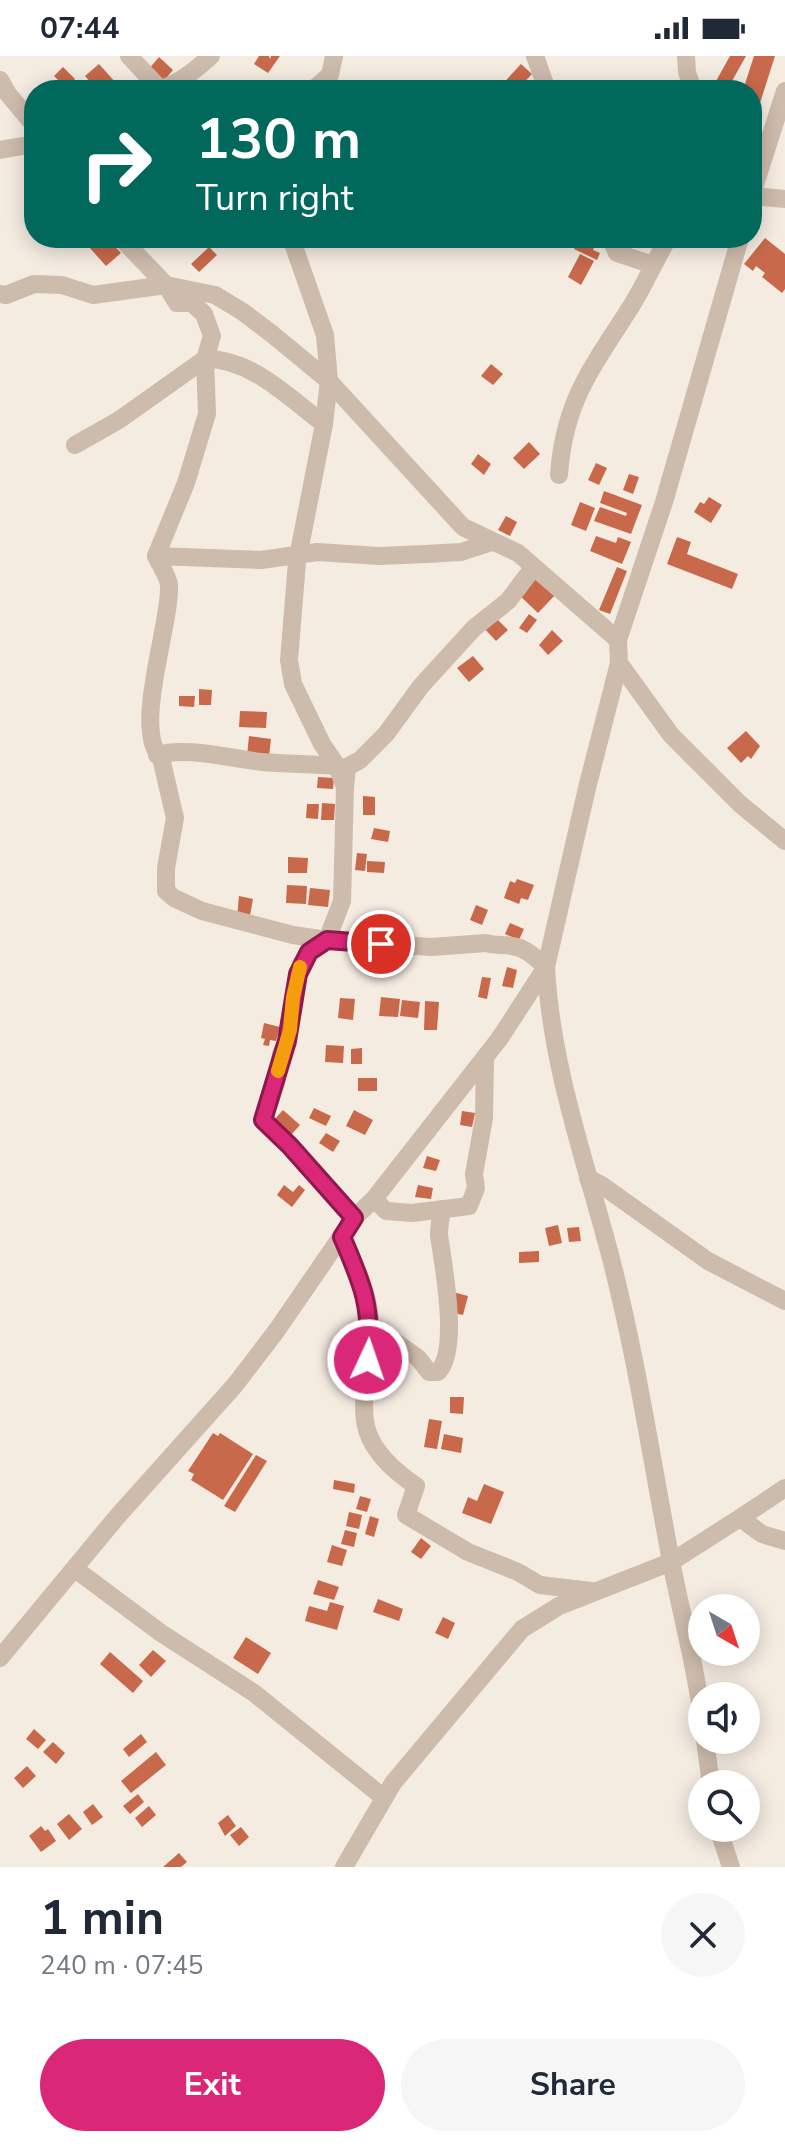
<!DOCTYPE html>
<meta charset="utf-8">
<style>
body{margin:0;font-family:"Nunito Sans",sans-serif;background:#f6f6f7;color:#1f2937;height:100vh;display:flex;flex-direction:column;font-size:30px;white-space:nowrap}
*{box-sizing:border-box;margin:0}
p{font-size:26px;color:#747a83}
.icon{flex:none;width:44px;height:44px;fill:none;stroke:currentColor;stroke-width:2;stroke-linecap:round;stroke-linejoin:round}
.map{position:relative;height:1811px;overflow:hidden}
.drawer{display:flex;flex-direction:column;background:#fff;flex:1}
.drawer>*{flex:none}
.guide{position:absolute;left:24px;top:24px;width:738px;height:168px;border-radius:32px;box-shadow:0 4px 20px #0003;background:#00695c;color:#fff;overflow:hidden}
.needle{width:52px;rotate:141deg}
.fabs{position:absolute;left:688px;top:1538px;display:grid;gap:16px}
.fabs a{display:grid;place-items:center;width:72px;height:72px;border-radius:50%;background:#fff;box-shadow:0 4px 20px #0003;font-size:40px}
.pin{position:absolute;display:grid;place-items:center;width:68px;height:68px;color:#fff;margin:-34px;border:4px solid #fff;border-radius:50%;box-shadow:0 2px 8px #0007}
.me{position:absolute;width:88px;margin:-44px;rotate:3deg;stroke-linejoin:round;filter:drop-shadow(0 0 6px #0008)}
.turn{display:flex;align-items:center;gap:28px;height:168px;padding:0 40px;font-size:36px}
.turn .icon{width:104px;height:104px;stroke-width:2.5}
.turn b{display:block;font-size:56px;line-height:68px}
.round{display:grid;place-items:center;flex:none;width:84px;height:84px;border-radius:42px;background:#f6f6f7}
.head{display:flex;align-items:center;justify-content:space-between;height:136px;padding:0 40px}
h1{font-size:48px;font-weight:700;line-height:60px}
.button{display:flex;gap:16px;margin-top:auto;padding:16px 40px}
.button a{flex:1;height:92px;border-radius:48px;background:#db2777;color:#fff;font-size:32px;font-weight:700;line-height:92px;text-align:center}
.button a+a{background:#f6f6f7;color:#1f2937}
.status{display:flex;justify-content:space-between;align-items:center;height:56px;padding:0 40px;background:#fff;direction:ltr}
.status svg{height:22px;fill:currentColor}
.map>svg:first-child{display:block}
</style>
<div class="status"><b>07:44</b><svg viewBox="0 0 49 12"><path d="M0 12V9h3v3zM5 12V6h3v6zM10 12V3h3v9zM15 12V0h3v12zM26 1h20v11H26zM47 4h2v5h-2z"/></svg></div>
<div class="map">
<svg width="785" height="1811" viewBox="0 0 785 1811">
<rect width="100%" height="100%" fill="#f4ebe1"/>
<!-- building -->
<g fill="#c8694b">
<path d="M259,0H269L270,3L271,0H280L268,17L254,8Z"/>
<path d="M730,0H746L727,34H711Z"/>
<path d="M754,0H775L753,69L752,34H743Z"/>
<path d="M159,1L173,14L162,27L147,15Z"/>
<path d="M99,8L116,27L108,34H97L85,20Z"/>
<path d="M521,8L532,18L517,34H497Z"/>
<path d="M63,11L75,23L66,32L54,20Z"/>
<path d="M99,182H107L121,197L106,210L89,191Z"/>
<path d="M579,182L595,189L593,194L600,197L597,204L574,193Z"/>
<path d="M765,182L785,198V233L782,237L762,221L765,217L756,210L753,215L744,208Z"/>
<path d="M209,191L217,199L199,216L191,208Z"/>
<path d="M580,198L594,205L581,229L568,221Z"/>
<path d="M491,308L503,318L493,329L481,320Z"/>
<path d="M529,386L540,398L524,413L513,402Z"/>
<path d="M478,398L491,408L484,419L471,408Z"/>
<path d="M596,407L607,412L599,429L588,424Z"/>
<path d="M629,418L639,421L633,438L623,434Z"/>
<path d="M604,435L642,449L631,478L594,465L600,451L626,460L627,457L600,447Z"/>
<path d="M709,441L722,449L711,467L694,456L700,446L704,448Z"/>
<path d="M580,446L595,452L586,475L571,469Z"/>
<path d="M506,460L517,466L510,480L498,474Z"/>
<path d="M596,480L616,487L618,481L631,486L622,508L590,495Z"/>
<path d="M677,481L691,486L687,498L738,518L732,533L667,508Z"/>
<path d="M617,511L627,515L610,558L599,554Z"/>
<path d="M535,518L556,538L538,557L518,538Z"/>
<path d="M529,558L537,564L527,577L519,572Z"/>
<path d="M494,560L508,574L496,585L483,571Z"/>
<path d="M552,574L563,585L548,599L539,589Z"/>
<path d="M473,600L484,613L469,626L457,612Z"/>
<path d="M199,633L212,634L211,649H199Z"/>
<path d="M179,640H195L194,651L179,650Z"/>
<path d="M240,655L267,656L266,672L239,671Z"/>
<path d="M746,675L760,690L751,703L748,700L741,707L727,692Z"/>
<path d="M249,680L271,683L269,701L247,700Z"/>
<path d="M318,721L334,722L333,733L317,732Z"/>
<path d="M363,740L375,741V759H363Z"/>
<path d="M322,747L335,748L334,764H321Z"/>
<path d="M307,748H319L318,763L306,762Z"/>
<path d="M374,772L390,775L388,786L371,783Z"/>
<path d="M357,797L367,798L365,815L355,814Z"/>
<path d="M288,801L308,802L307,817H288Z"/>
<path d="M367,805L385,806L384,817L367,816Z"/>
<path d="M517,823L534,829L528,844L521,842L519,848L504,842L510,825L515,827Z"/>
<path d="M287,829L307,830L306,848L286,847Z"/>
<path d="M310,832L330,834L328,851L308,849Z"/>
<path d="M239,840L253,843L249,865L237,861Z"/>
<path d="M476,849L488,854L482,869L470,864Z"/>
<path d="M385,856L392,858L387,879L371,875L373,864L378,865L379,860L384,861Z"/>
<path d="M510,867L524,873L519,884L505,878Z"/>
<path d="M507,911L517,914L513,932L502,930Z"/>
<path d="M482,921L491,922L487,943L478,941Z"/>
<path d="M381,941L400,943L398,961L379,960Z"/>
<path d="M340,942L355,943L353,964L338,962Z"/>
<path d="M402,944L420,946L418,962L400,960Z"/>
<path d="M425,945L439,946L437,974H424Z"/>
<path d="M264,967L280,971L276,985L270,984L269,990L263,989L265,983L261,982Z"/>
<path d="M326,989L344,990L343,1007L325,1006Z"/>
<path d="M362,992V1008H351V993Z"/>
<rect x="358" y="1022" width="19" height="13"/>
<path d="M314,1052L331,1060L326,1070L309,1062Z"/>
<path d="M283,1054L300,1069L290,1080L273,1065Z"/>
<path d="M354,1054L373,1064L365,1079L346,1070Z"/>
<path d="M462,1055L475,1057L472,1071L460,1069Z"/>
<path d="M326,1077L340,1085L333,1096L319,1087Z"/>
<path d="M427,1100L440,1104L436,1115L423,1112Z"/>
<path d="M284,1129L293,1136L299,1129L305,1134L292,1151L277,1139Z"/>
<path d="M418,1129L433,1132L431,1143L415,1141Z"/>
<path d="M558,1169L562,1187L549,1190L545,1172Z"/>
<path d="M579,1171L581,1185L569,1186L567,1172Z"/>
<path d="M539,1195V1206L519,1207V1196Z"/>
<path d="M453,1236L468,1240L463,1259L449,1256Z"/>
<path d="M450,1341H464L463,1358L450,1357Z"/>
<path d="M429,1363L442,1365L437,1393L424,1391Z"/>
<path d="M213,1377L218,1380L220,1377L253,1398L223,1444L191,1424L194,1418L188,1415Z"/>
<path d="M444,1378L463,1382L461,1397L441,1393Z"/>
<path d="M256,1399L267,1405L235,1456L224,1450Z"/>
<path d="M334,1424L355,1428L354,1437L333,1433Z"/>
<path d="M484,1428L504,1436L491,1468L462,1457L468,1441L477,1445Z"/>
<path d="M360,1440L371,1443L367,1456L356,1453Z"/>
<path d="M349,1456L362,1459L359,1473L346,1470Z"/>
<path d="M370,1460L379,1463L374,1481L365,1478Z"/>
<path d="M345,1474L357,1477L354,1491L341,1488Z"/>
<path d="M421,1482L431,1490L421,1503L411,1496Z"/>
<path d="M332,1489L347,1494L342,1510L327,1506Z"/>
<path d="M318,1524L339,1531L334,1544L313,1538Z"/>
<path d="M378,1543L403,1553L399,1565L373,1556Z"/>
<path d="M330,1546L344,1550L337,1574L305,1565L309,1550L327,1555Z"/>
<path d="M443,1561L455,1567L448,1583L435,1577Z"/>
<path d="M246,1581L271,1597L258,1618L233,1602Z"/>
<path d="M153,1594L166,1605L151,1621L139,1609Z"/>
<path d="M110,1596L143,1625L133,1637L100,1608Z"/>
<path d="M34,1673L46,1684L38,1693L26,1683Z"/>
<path d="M141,1678L147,1686L129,1701L123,1693Z"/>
<path d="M53,1686L65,1697L56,1708L43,1696Z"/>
<path d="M156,1696L166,1709L131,1737L121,1725Z"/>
<path d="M27,1710L36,1720L23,1732L14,1722Z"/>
<path d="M138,1738L144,1746L130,1758L123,1750Z"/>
<path d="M93,1748L103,1761L92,1769L83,1756Z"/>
<path d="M149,1750L156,1759L142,1771L135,1762Z"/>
<path d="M69,1758L82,1773L69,1784L57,1768Z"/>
<path d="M228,1759L236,1770L225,1780L218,1767Z"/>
<path d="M41,1770L45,1775L48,1773L56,1785L41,1796L29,1780Z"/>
<path d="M241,1771L249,1781L239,1790L230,1779Z"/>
<path d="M179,1797L187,1806L181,1811H163Z"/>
</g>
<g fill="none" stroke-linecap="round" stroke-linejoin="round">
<!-- minor -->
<g stroke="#cdbbac" stroke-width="18">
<path d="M129,0L161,34"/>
<path d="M535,0L547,34"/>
<path d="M686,0L687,16L693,34"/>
<path d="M0,24L8,38L34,69"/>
<path d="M159,34C180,27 194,15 211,0"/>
<path d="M313,34L330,19L334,0"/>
<path d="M0,94L34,88"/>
<path d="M752,138L785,35"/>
<path d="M752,140L785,143"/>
<path d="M121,182L166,229L215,239L243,256L272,278L329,325L463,471L518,497L618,584"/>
<path d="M291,182L325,279L329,325L324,368L297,506L289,604L293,628L322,688L337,710L344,729"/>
<path d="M610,182L617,197L653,209"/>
<path d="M0,238L6,239L34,228L62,229L93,239L166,229L177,247H192L204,258L212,280L205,303L207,358L186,427L156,500C160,509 168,520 169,529C171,569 132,673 161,702L175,762L166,812V835L174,842L202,855L293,879L327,884L431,891L486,887C495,890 503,888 512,890C526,892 536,902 546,911C551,1008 584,1101 609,1195C636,1297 651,1401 671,1505C681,1557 695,1607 702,1660"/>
<path d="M75,389L119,364L205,303C251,302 289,342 324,368"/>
<path d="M559,419C564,345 592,312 630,252C644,230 655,205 668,182"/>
<path d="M156,500L261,504L317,496L379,500L426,498L461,496L492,486"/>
<path d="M619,607L671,679L740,748L785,785"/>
<path d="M157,699C187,690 231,703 262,706C287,708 312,708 337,710"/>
<path d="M588,1122L603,1130L708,1205L785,1245"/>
<path d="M374,1143L386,1155L412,1157L469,1150L476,1132L474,1118L484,1062L485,1002"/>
<path d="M354,1162L290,1090L263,1064L276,1027L281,998L287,985L293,941L301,908L309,896L327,884L342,845L345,731L347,711L360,704L386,678L421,630L474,572L508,545L533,512"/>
<path d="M342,1181C354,1207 368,1235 370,1264C375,1340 334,1374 416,1430L406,1459L468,1496L518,1516L540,1529L591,1535"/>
<path d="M370,1268L418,1302L429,1316H438C460,1293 443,1209 439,1179C439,1170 441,1161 442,1153"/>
<path d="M740,1462L785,1432"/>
<path d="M75,1513L161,1577L254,1637L383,1741"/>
<path d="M0,1602L116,1462L235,1329L277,1274L354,1162L374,1143L500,982L546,911L587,732L619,607L618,584L664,446L740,182"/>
<path d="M705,1684L711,1728"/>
<path d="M718,1772L731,1811"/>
<path d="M344,1811L393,1727L522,1573L559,1550L671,1506L740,1462L762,1478L785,1485"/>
</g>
</g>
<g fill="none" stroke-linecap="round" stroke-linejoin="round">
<defs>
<path id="route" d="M368,1304C372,1251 363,1229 342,1181L354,1162L290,1090L263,1064L287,985L298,918L309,896L327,884L381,888"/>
</defs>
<!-- route casing -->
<use href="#route" stroke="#8e194d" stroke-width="20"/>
<!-- route -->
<use href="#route" stroke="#db2777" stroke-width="14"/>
<!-- slow -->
<path stroke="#f59e0b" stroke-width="14" d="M278,1015L290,974L293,941L300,911"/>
</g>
</svg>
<div class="fabs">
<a><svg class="needle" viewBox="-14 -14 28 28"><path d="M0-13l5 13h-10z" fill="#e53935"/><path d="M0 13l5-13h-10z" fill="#747a83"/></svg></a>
<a><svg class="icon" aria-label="sound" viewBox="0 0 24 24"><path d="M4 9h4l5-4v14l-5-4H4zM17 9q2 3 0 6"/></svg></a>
<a><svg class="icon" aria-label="search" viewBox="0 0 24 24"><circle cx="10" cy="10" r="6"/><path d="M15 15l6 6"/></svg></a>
</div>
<div class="pin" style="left:381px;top:888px;background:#d93025"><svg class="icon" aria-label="arrive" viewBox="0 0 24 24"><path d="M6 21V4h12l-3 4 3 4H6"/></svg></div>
<svg class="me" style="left:368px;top:1304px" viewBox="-20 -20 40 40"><circle r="17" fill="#db2777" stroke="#fff" stroke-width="3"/><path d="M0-11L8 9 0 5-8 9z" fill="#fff"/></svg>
<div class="guide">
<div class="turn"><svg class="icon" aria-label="right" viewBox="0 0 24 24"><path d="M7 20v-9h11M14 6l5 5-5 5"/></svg><div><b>130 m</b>Turn right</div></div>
</div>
</div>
<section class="drawer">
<div class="head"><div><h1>1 min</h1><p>240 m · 07:45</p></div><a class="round"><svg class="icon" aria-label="close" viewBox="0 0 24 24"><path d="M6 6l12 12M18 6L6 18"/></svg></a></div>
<div class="button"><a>Exit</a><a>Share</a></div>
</section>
